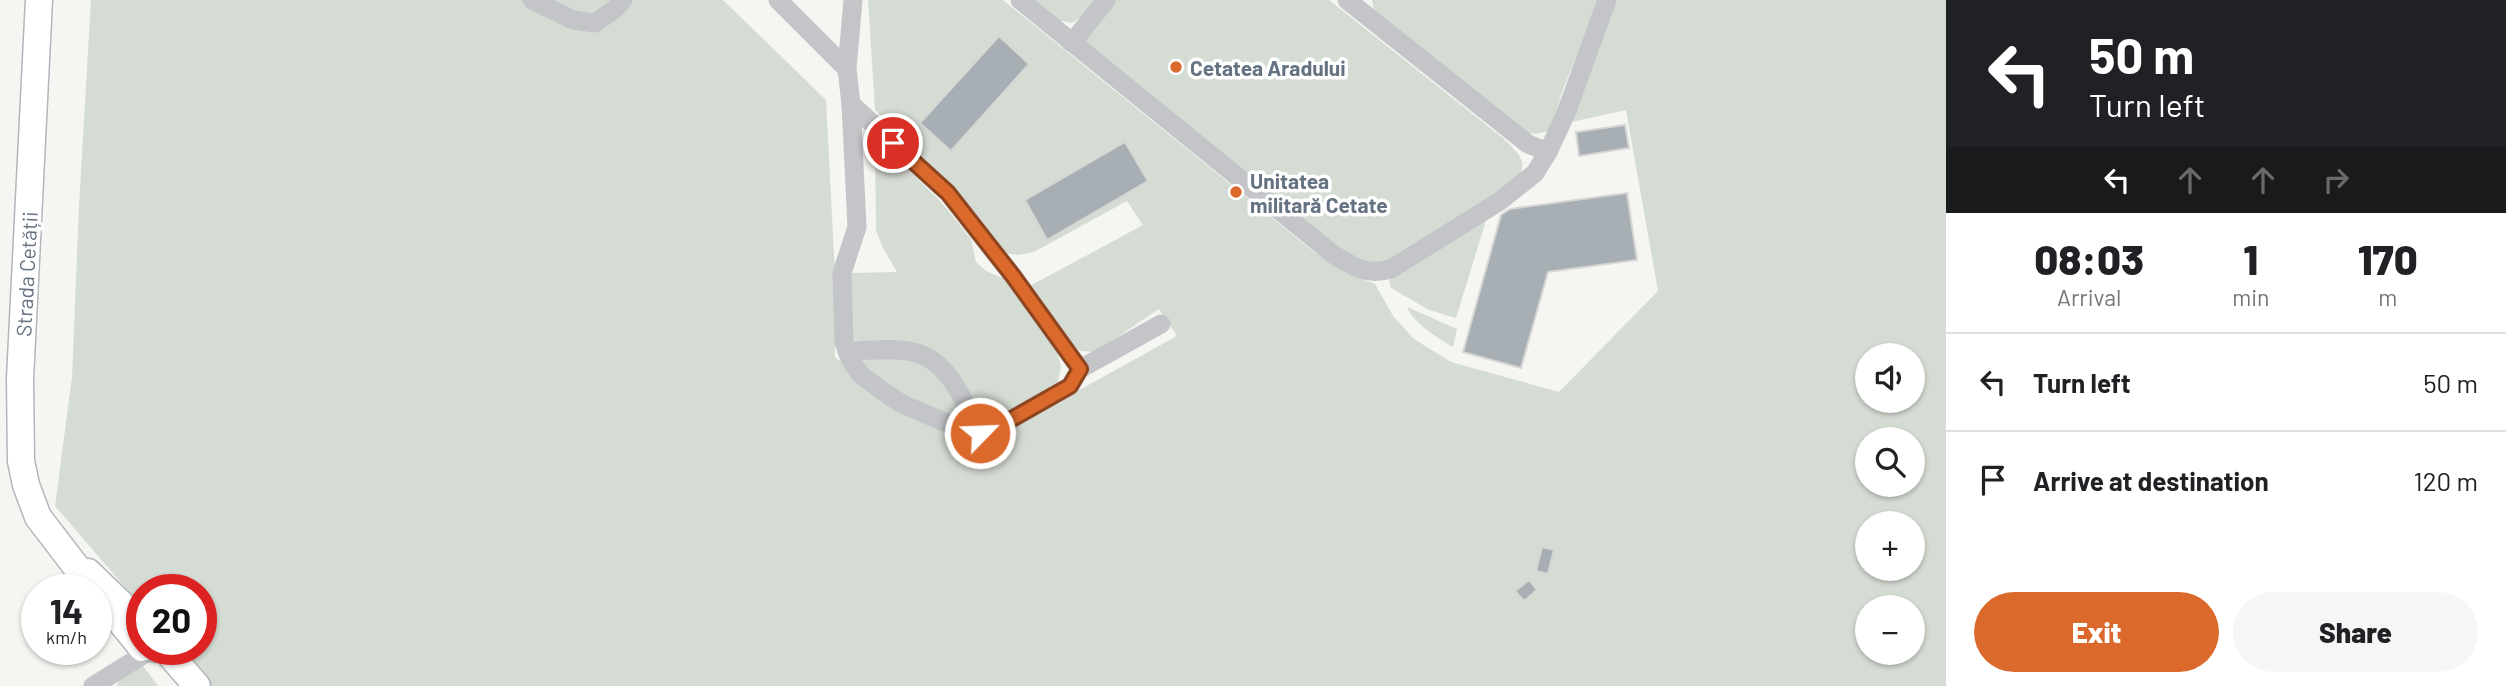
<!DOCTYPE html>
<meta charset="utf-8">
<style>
body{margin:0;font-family:Barlow,sans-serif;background:#f6f6f6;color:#202124;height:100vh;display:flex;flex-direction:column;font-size:26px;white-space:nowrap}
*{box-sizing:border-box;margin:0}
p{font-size:23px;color:#757577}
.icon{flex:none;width:38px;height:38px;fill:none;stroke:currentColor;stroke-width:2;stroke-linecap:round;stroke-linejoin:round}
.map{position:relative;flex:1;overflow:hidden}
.drawer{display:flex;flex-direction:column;background:#fff;width:560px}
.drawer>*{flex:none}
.guide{background:#202124;color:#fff;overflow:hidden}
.buttons{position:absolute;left:1855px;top:343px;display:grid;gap:14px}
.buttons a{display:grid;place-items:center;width:70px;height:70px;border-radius:50%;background:#fff;box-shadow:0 2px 5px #0004;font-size:35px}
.speed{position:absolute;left:21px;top:574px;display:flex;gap:14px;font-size:35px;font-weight:700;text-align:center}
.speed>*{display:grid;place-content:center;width:91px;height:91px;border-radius:50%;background:#fff;box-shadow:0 2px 5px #0004;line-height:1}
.speed small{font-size:18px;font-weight:400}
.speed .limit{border:10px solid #d22;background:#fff;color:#111}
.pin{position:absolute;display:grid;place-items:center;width:60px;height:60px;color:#fff;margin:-30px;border:4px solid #fff;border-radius:50%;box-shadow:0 2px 7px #0007}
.me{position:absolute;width:77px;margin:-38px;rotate:66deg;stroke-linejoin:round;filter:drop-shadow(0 0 5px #0008)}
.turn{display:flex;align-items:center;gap:24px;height:147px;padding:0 28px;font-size:32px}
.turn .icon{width:91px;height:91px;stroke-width:2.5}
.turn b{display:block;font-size:49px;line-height:60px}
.lanes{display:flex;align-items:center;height:66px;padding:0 28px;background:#0003;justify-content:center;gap:35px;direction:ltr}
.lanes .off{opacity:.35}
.eta{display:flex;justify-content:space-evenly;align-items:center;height:119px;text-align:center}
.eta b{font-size:42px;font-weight:800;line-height:49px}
.cta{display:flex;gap:14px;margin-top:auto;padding:14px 28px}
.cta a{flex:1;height:80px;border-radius:42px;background:#db692c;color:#fff;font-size:28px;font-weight:800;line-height:80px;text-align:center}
.cta a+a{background:#f6f6f6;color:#202124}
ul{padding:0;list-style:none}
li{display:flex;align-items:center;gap:21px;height:98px;padding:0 28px;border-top:2px solid #e0e0e0}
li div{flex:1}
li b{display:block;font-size:26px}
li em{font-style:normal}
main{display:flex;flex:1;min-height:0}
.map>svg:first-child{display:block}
</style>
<main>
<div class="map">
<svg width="1946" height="686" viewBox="0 0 1946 686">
<rect width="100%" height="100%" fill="#f5f5f2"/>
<!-- green -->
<g fill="#d5dcd3" fill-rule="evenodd">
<path d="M91,0H723L826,100L835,274V357L894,407L932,422L955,442L971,450L1177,336L1159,309L1095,352L1081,351L1070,344L1028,287L1143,225L1127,201L1034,252L1018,255L1005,253L946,179L875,110L868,0H1003L1314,252L1349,274L1375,284L1393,316L1414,339L1451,362L1559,392L1658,291L1626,110L1567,123L1615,0H1946V686H210L178,649H201V590H142V607L55,506L72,377L79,206ZM999,36L1029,64L951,150L921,123ZM1125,142L1148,181L1047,239L1025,200ZM1867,355H1913V401H1867ZM1867,439H1913V485H1867ZM1867,523H1913V569H1867ZM1867,607H1913V653H1867Z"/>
<path d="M1031,0H1098L1089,12L1072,23L1057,20Z"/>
<path d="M1115,0H1329L1504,139C1520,155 1530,162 1515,183L1389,263L1369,265L1352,259L1082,40Z"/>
<path d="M1372,0H1599L1562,92L1554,121L1548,131L1536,134L1524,132L1374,11Z"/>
<path d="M875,136L942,203L971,239L976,262L986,271L1007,280L1057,351L1061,367L1058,381L1053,390L982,426L918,347L850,340V273L897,272L883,248L876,230Z"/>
<path d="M1487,217L1456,318L1429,310L1391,288L1389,281L1395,274Z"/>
<path d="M1407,307L1457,329L1453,347C1438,338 1414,324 1407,307Z"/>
<path d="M902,354L931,365L972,428L893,391L853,356Z"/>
<path d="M138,659L158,686H117L120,676Z"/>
</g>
<!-- building -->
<g fill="#a7aeb4" stroke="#d6d7d4" stroke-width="2">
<path d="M999,36L1029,64L951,151L920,123Z"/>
<path d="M1625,125L1629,148L1579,156L1576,132Z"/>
<path d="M1125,142L1148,181L1047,240L1025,200Z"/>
<path d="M1627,193L1637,260L1548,272L1521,368L1463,352L1501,215L1510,209Z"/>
<path d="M1542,547L1554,550L1548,574L1536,571Z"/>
<path d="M1529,580L1537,590L1524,601L1515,591Z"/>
</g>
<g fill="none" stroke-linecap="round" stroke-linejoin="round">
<defs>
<g id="major">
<path d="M39,0L20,379L21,461L26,485L38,517L94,590"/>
<path d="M88,572L142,624"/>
<path d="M115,615L142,648"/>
<path d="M165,649L197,686"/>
</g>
</defs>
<!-- major casing -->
<use href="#major" stroke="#b3b7bb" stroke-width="29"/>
<!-- minor -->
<g stroke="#c3c5c9" stroke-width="19">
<path d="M532,0L573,20L595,23L615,9L623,0"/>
<path d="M778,0L847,69"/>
<path d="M853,0L847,69L851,104L857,227L842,273L844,342L850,359L860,374L881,390L902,404L971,433H980L996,428L1070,386L1080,369L1161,324"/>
<path d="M1020,0L1334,255C1355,267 1366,276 1391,269L1500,201L1535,173L1548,152L1566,113L1607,0"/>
<path d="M1347,0L1528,144L1548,152"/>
<path d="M1072,43L1106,0"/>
<path d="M851,104L948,193L1013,276L1080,369"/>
<path d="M847,351C868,351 892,347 913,352C950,360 964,403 980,433"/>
<path d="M93,686L146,653L160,654"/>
</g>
<!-- major -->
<use href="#major" stroke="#fff" stroke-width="26"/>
</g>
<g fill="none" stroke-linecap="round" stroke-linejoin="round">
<defs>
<path id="route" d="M893,143L948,193L1013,276L1080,369L1070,386L996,428L980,433"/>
</defs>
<!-- route casing -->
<use href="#route" stroke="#8e441d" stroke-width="18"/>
<!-- route -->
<use href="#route" stroke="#db692c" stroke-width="12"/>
</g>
<!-- markers -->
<g fill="#db692c" stroke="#fff" stroke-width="2.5">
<circle cx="1176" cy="67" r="7"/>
<circle cx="1236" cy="192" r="7"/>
</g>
<g text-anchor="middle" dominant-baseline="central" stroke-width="7" stroke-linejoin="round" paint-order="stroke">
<!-- poi labels -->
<g font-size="21" font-weight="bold" fill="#657282" stroke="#fff" text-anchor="start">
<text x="1190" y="67">Cetatea Aradului</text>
<text x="1250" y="180">Unitatea<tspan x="1250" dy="24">militară Cetate</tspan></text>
</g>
<!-- street labels -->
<g font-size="21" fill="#657282" stroke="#fff">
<text transform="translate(26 274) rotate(-87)">Strada Cetății</text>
</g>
</g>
</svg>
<div class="buttons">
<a><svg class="icon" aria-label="sound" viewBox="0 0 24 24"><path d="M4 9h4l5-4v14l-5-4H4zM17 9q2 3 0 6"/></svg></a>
<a><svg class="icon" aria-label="search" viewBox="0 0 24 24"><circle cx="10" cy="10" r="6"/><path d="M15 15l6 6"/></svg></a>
<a>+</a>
<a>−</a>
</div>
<div class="speed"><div>14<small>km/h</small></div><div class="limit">20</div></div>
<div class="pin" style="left:893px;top:143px;background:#d93025"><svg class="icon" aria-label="arrive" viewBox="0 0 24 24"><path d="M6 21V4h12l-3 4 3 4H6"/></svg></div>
<svg class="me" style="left:980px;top:433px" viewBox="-20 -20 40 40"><circle r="17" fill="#db692c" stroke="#fff" stroke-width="3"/><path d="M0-11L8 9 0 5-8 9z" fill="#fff"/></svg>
</div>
<section class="drawer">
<div class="guide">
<div class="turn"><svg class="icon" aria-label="left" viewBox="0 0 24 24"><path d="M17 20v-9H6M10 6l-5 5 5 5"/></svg><div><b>50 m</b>Turn left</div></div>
<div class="lanes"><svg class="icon" aria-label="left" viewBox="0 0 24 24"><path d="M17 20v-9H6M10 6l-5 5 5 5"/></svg><svg class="icon off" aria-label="ahead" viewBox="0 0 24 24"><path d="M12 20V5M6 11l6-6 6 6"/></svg><svg class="icon off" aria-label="ahead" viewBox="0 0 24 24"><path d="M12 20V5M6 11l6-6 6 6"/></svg><svg class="icon off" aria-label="right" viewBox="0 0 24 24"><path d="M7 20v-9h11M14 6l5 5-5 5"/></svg></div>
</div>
<div class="eta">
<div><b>08:03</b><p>Arrival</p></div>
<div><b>1</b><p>min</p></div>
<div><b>170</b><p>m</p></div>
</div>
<ul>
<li><svg class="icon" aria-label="left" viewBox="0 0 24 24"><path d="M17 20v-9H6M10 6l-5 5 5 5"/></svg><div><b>Turn left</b></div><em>50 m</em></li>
<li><svg class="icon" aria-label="arrive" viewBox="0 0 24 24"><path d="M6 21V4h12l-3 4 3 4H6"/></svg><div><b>Arrive at destination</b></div><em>120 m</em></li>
</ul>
<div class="cta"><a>Exit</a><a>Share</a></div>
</section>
</main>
